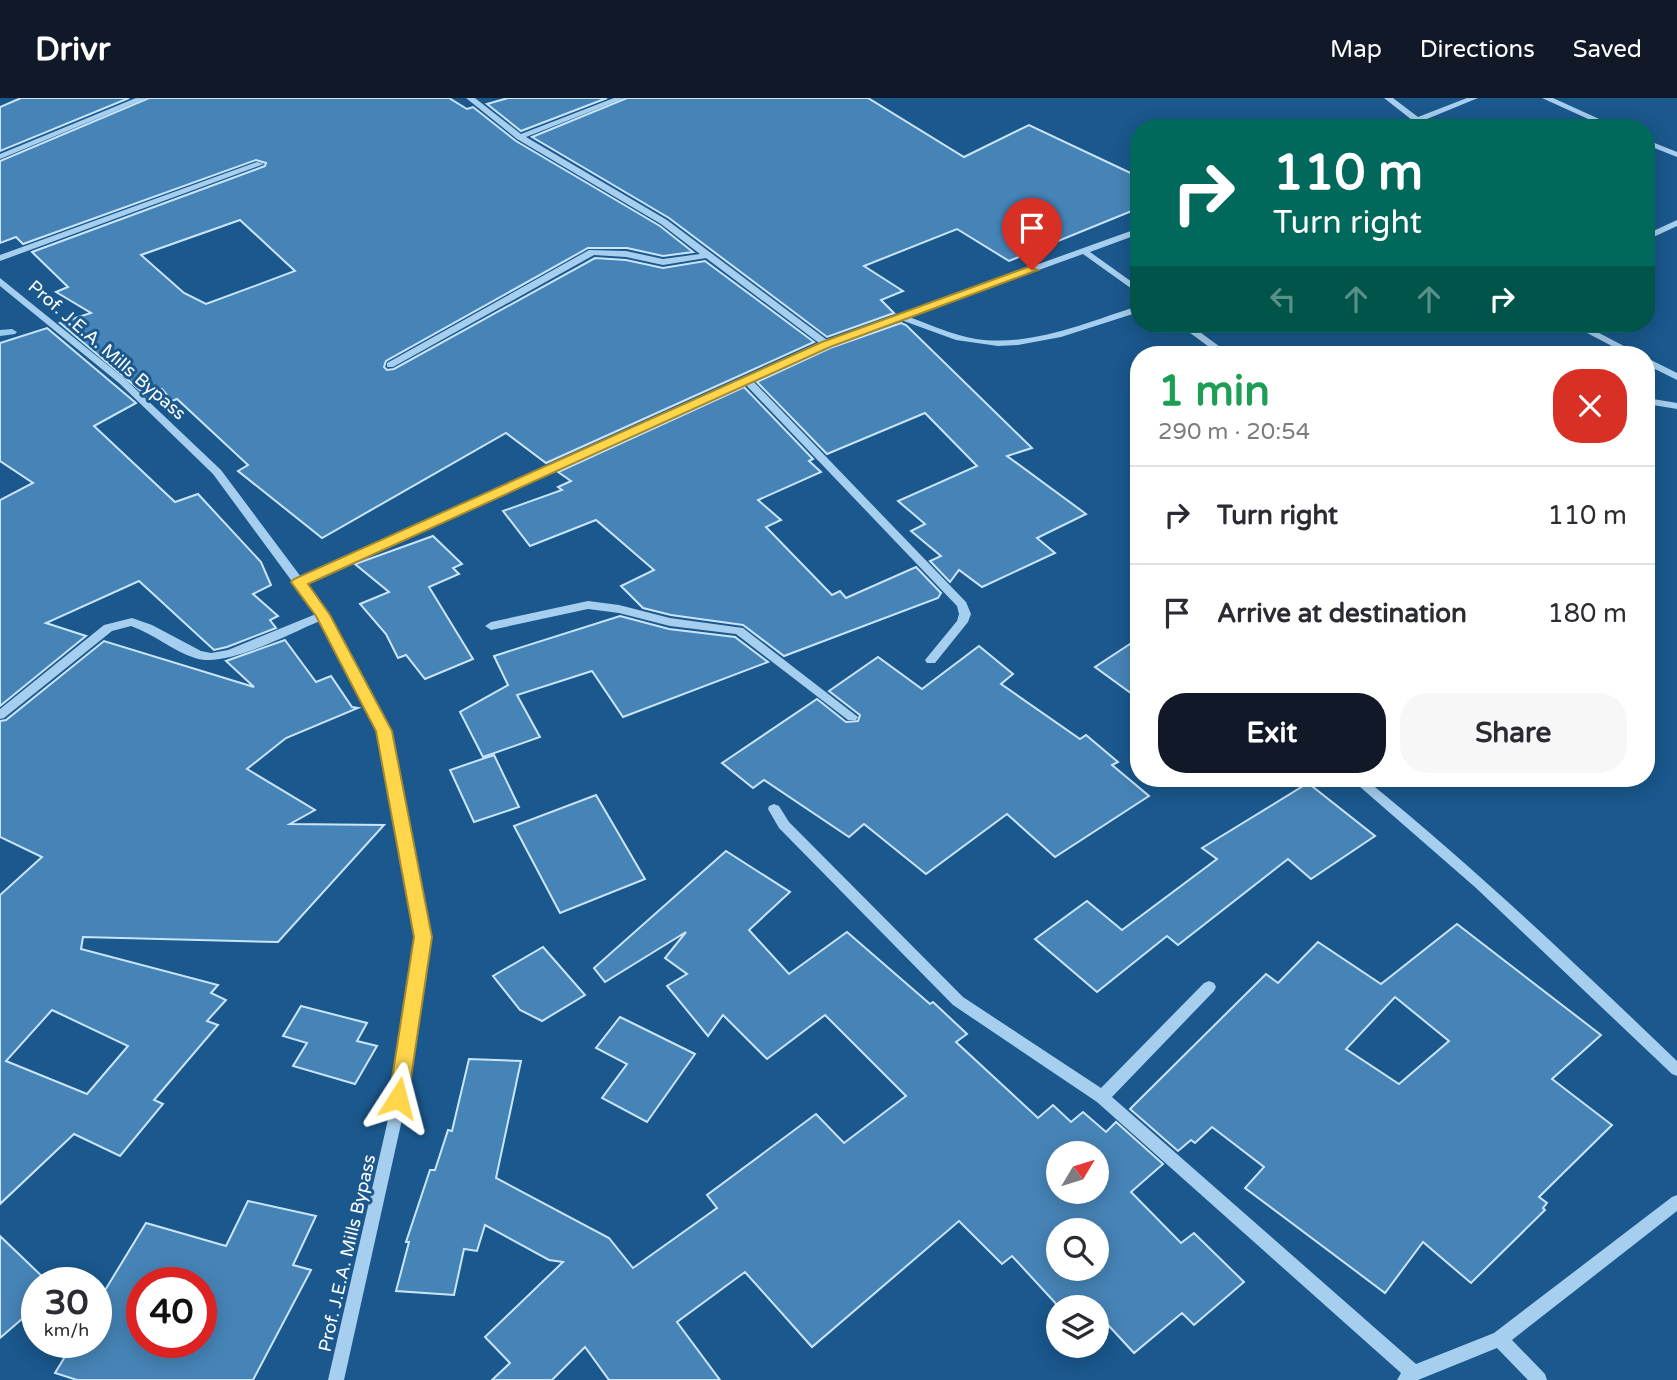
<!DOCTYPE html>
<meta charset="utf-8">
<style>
body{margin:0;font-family:"Varela Round",sans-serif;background:#f7f7f7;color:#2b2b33;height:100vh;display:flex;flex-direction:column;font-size:26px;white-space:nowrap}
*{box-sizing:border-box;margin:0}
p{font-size:23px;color:#7c7c81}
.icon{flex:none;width:38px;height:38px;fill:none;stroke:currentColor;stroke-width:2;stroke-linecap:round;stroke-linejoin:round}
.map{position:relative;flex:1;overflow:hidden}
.sheet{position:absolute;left:1130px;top:248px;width:525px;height:441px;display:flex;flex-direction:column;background:#fff;border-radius:28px;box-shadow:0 4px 18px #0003}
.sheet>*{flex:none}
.guide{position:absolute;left:1130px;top:21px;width:525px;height:214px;border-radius:28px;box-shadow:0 4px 18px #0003;background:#00695c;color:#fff;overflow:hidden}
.needle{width:46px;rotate:52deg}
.tools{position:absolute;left:1046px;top:1043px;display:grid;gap:14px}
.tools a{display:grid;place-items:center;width:63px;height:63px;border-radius:50%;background:#fff;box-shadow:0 4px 18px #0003;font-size:35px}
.speed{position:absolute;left:21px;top:1169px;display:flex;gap:14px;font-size:35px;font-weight:700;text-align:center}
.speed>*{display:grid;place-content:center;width:91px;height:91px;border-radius:50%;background:#fff;box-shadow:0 4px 18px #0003;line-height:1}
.speed small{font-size:18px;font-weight:400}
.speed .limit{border:10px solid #d22;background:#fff;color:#111}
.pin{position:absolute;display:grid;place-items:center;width:60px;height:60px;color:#fff;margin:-72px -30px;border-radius:50% 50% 50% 0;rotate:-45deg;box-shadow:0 0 7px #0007}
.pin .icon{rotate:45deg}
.me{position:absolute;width:77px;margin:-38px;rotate:9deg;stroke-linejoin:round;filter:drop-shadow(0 0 5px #0008)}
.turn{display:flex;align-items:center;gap:24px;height:147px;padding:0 28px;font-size:32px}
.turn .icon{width:91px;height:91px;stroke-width:2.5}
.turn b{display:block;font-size:49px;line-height:60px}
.lanes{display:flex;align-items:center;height:66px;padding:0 28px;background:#0003;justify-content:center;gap:35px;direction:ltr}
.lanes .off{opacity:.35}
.round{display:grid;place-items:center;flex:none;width:74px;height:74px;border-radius:28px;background:#f7f7f7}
.overview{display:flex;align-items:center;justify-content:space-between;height:119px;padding:0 28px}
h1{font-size:42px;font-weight:700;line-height:52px;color:#1e9e55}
.action{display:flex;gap:14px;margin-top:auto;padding:14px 28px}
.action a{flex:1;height:80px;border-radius:28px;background:#111827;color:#fff;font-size:28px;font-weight:700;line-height:80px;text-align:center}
.action a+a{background:#f7f7f7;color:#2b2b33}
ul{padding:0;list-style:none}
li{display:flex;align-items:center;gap:21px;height:98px;padding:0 28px;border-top:2px solid #e1e1e2}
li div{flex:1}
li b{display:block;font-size:26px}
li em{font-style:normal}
header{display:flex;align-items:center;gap:42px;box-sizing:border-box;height:98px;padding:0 35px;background:#111827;color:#fff}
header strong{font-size:33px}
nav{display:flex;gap:38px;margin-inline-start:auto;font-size:24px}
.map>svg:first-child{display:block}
</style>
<header>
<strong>Drivr</strong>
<nav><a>Map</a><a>Directions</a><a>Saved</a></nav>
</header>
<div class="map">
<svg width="1677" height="1282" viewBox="0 0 1677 1282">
<rect width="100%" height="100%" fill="#1a588d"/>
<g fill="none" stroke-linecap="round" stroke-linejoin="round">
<!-- stream -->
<path fill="#98caf0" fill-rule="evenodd" d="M12,231L17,234L15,236L0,238V232Z"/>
</g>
<!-- building -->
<g fill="#4684b7" stroke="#cbe5fa" stroke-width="2" fill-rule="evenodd">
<path d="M21,0H129L0,53V9Z"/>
<path d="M149,0H449L467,11L473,9L516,43L660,128L693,154L663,158L627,150H588L386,263L384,269L387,272L394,271L595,160L626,162L663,170L705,163L814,244L546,365L506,335L322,440L238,373L248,367L177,301L172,303L162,291L148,299L60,225L91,215L56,194L68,189L32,154L265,68L266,65L256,62L23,146L16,139L0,145V63ZM240,122L295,173L206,206L184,195L141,157Z"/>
<path d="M508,0H607L521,33L487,6Z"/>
<path d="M627,0H868L964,59L1029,27L1139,79V110L1009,163L957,131L864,168L903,193L881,202L894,215L827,239L669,120L532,39Z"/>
<path d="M901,225L906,227L1032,350L1007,358L1086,416L1037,440L1055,455L982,489L959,472L950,484L930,463L941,458L911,433L925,426L898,403L977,368L925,315L827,356L757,284L830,250Z"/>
<path d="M47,230L136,305L94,328L175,404L198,396L261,464L271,487L253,496L278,518L270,522L276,530L227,549L214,552L139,483L46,525L86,538L0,608V402L33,385L0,363V245Z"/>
<path d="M744,289L813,361L809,363L821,374L758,402L781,422L766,429L832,497L840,493L846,500L916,469L941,495L938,500L784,558L743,527L671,517L643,510L621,488L654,472L596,422L530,448L503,413L562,392L558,389L571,383L558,374Z"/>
<path d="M433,438L462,466L453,470L459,476L429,489L473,561L425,581L406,557L398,560L386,536L360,506L389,494L355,466Z"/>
<path d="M620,518L669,531L735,539L768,564L623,619L592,573L517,597L540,639L483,659L460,614L508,587L494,558Z"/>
<path d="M1139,540V601L1095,569Z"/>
<path d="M285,542L316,584L331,578L352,609L358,610L286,640L247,671L315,712L290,726L384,727L278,844L83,839L81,851L218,887L211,895L226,902L207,923L218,927L154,1002L163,1006L120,1058L74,1036L0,1106V797L42,759L0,739V623L6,622L104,543L254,589L226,563ZM52,912L128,948L87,996L6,963Z"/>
<path d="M979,548L1013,576L1001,586L1080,641L1086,637L1118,664L1112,667L1149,698L1055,759L1007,716L926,776L864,726L849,739L764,682L753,690L722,665L817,601L846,624L858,623L860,617L829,593L878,559L922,591Z"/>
<path d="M494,657L519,709L474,724L450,672Z"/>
<path d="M1308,685L1375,738L1311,781L1288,761L1178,847L1167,838L1097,894L1035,841L1087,803L1122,832L1217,761L1202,750Z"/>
<path d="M596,697L645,781L560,815L514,728Z"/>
<path d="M726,753L790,794L749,832L789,876L847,834L930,906L933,904L967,936L956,944L1038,1020L1053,1007L1071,1024L1083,1014L1106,1034L1116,1024L1163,1066L1131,1094L1181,1145L1194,1135L1244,1184L1194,1227L1182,1215L1134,1255L1097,1215V1209H1059L1012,1158L1002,1166L959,1123L812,1249L745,1174L677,1224L720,1282H609L585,1249L552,1282H492L510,1265L485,1239L563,1164L549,1162L485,1127L477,1153L464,1151L454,1197L396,1193L409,1144H406L430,1072H435L448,1032L452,1033L469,961L521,963L496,1080L609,1140L633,1170L717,1110L707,1097L816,1016L844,1045L906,998L825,917L767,961L723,917L708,938L667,888L687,876L665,860L686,834L605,884L594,870ZM1059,1055H1097V1094H1059ZM1059,1132H1097V1171H1059Z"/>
<path d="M1457,826L1601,937L1552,981L1612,1027L1539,1099L1547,1105L1543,1110L1545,1112L1471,1185L1423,1144L1385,1195L1245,1090L1264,1069L1212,1029L1195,1045L1191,1042L1178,1053L1130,1011L1266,876L1278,885L1318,844L1381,886ZM1395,899L1449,943L1399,986L1346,951Z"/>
<path d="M543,849L585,897L542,923L520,912L493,878Z"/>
<path d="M301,908L367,925L357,943L377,948L355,986L293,968L307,945L283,938Z"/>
<path d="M620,919L695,956L647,1024L602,1000L627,966L596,950Z"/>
<path d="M248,1103L316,1118L293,1167L311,1172L253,1282H77L55,1275L74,1244H96V1207L146,1125L226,1148ZM142,1185H201V1244H142Z"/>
<path d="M0,1138L49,1185H37V1208L0,1240Z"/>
</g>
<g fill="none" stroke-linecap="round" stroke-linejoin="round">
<!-- minor -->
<g fill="#a6ceee" fill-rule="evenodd">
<path d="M136,0H147L0,61V56Z"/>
<path d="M466,0H475L521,36L614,0H625L526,39L667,122L827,242L1139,130V136L1090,154L1139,189V196L1083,156L909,219C931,227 953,237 976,241C1033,249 1086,224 1139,208V214L1061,239L1018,247L998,248L956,242L901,222L829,248L753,283L966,504L971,516L968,524L935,565H927L925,562L957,523L959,516L957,508L745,286L305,485L329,517L390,633L430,839L401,1026L344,1282H328L387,1026L416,839L378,633L320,523C290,535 226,571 195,560C173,553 154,536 131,528L112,533L4,620L0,621V611L104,527L132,520L152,527L201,553L211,555L228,552L316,516L213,376L119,285L0,188V180L125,281L221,372L301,479L819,245L706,160L663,167L626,159L594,157L393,269H387V265L589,152L626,153L663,161L700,156L661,126L517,41Z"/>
<path d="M1384,0H1393L1418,19L1467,0H1478L1405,30H1393L1412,22Z"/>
<path d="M1542,0H1553L1619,30H1608Z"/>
<path d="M1647,42L1677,54V59L1647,47Z"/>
<path d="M257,64L264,66L0,163V157Z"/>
<path d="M1677,122V128L1647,142V136Z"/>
<path d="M1178,226H1189L1231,257H1220Z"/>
<path d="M1570,226H1582L1641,257H1629Z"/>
<path d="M1647,260L1677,275V282L1647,267Z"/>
<path d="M1647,300L1677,305V311L1647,306Z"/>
<path d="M588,503L619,507L670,520L743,530L858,619L856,622H848L736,536L670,528L619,515L588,511L491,532L485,528L491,524Z"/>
<path d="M1351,681H1365C1474,769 1576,866 1677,963V978L1672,976L1476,790Z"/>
<path d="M774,706L779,708L789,724L963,899L1101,990L1204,885L1209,883L1214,885L1216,889L1214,893L1112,999L1416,1266L1494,1235L1672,1099L1677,1097V1113L1512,1242L1545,1276L1547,1282H1528L1497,1250L1418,1282H1397L1401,1275L1097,1004L953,907L779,730L768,711L769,708Z"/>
</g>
</g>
<!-- route -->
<path fill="#ffd54a" stroke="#a68a30" stroke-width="2" d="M1028,169L1038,172L830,249L308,486L330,517L392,633L432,839L408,1000L405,1006L398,1008L392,1006L389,1000L414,839L376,633L316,518L291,484L294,481L822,244Z"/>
<g text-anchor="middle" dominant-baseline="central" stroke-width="6" stroke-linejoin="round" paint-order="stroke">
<!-- street labels -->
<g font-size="18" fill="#fff" stroke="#1a588d">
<text transform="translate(107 252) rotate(41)">Prof. J.E.A. Mills Bypass</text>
<text transform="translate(347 1155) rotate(-77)">Prof. J.E.A. Mills Bypass</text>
</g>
</g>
</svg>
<div class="tools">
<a><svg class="needle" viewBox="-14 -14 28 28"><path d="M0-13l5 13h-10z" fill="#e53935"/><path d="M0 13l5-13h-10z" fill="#7c7c81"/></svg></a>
<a><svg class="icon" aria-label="search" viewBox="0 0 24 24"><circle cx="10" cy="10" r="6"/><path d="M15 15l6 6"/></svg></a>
<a><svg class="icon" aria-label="layers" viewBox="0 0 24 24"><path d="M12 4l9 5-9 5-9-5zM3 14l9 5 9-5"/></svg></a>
</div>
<div class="speed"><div>30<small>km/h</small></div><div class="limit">40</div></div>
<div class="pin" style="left:1032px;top:172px;background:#d93025"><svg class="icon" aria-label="arrive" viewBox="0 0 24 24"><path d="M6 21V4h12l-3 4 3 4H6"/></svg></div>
<svg class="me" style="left:398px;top:1000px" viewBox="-20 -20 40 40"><path d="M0-17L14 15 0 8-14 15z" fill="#ffd54a" stroke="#fff" stroke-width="4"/></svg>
<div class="guide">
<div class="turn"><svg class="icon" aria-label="right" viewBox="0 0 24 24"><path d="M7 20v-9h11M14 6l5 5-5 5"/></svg><div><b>110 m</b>Turn right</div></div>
<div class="lanes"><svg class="icon off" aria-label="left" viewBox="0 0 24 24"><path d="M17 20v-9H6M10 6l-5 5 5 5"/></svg><svg class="icon off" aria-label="ahead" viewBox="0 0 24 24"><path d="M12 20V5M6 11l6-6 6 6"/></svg><svg class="icon off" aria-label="ahead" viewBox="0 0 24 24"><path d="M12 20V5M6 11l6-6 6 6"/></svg><svg class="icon" aria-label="right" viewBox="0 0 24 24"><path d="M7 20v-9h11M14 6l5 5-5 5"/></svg></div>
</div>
<section class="sheet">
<div class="overview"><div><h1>1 min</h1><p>290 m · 20:54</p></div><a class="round" style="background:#d93025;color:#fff"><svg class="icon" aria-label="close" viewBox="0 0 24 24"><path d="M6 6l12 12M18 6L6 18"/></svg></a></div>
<ul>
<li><svg class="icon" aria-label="right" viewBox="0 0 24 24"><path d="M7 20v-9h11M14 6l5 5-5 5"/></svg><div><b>Turn right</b></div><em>110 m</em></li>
<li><svg class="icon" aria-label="arrive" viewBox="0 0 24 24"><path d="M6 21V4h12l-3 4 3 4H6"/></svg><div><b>Arrive at destination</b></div><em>180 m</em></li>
</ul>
<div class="action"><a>Exit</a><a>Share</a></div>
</section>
</div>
